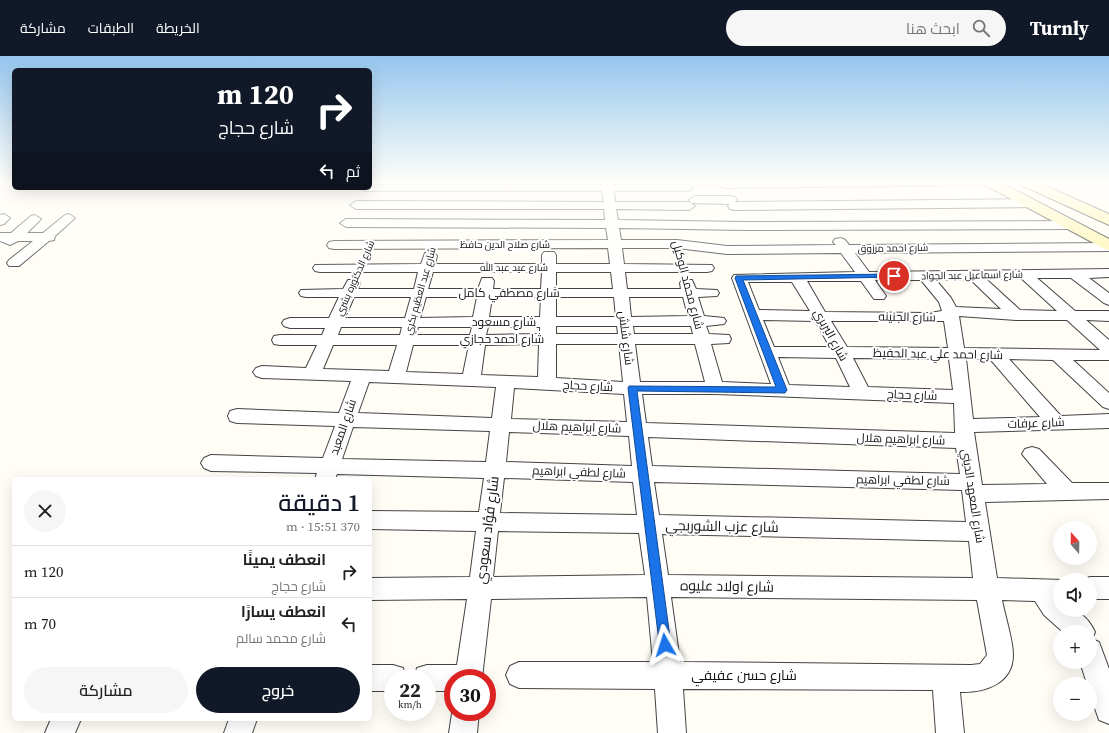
<!DOCTYPE html>
<html lang="ar">
<meta charset="utf-8">
<style>
body{margin:0;font-family:"Source Serif 4",Cairo,serif;background:#f6f6f6;color:#202124;direction:rtl;height:100vh;display:flex;flex-direction:column;font-size:15px;white-space:nowrap}
*{box-sizing:border-box;margin:0}
p{font-size:13px;color:#757577}
.icon{flex:none;width:22px;height:22px;fill:none;stroke:currentColor;stroke-width:2;stroke-linecap:round;stroke-linejoin:round}
.map{position:relative;flex:1;overflow:hidden;direction:ltr}
.side{position:absolute;left:12px;top:421px;width:360px;height:244px;display:flex;flex-direction:column;background:#fff;border-radius:6px;box-shadow:0 4px 16px #0002;direction:rtl}
.side>*{flex:none}
.top-card{position:absolute;left:12px;top:12px;width:360px;height:122px;border-radius:6px;box-shadow:0 4px 16px #0002;direction:rtl;background:#111827;color:#fff;overflow:hidden}
.needle{width:26px;rotate:340deg}
.controls{position:absolute;left:1053px;top:465px;display:grid;gap:8px}
.controls a{display:grid;place-items:center;width:44px;height:44px;border-radius:50%;background:#fff;box-shadow:0 4px 16px #0002;font-size:20px}
.speed{position:absolute;left:384px;top:613px;display:flex;gap:8px;font-size:20px;font-weight:700;text-align:center}
.speed>*{display:grid;place-content:center;width:52px;height:52px;border-radius:50%;background:#fff;box-shadow:0 4px 16px #0002;line-height:1}
.speed small{font-size:10px;font-weight:400}
.speed .limit{border:6px solid #d22;background:#fff;color:#111}
.pin{position:absolute;display:grid;place-items:center;width:34px;height:34px;color:#fff;margin:-17px;border:2px solid #fff;border-radius:50%;box-shadow:0 1px 4px #0007}
.me{position:absolute;width:44px;margin:-22px;rotate:354deg;stroke-linejoin:round;filter:drop-shadow(0 0 3px #0008)}
.turn{display:flex;align-items:center;gap:14px;height:84px;padding:0 12px;font-size:18px}
.turn .icon{width:52px;height:52px;stroke-width:2.5}
.turn b{display:block;font-size:28px;line-height:34px}
.then{display:flex;align-items:center;height:38px;padding:0 12px;background:#0003;gap:8px;font-size:15px}
.round{display:grid;place-items:center;flex:none;width:42px;height:42px;border-radius:21px;background:#f6f6f6}
.overview{display:flex;align-items:center;justify-content:space-between;height:68px;padding:0 12px}
h1{font-size:24px;font-weight:600;line-height:30px;color:#111827}
.primary-button{display:flex;gap:8px;margin-top:auto;padding:8px 12px}
.primary-button a{flex:1;height:46px;border-radius:24px;background:#111827;color:#fff;font-size:16px;font-weight:600;line-height:46px;text-align:center}
.primary-button a+a{background:#f6f6f6;color:#202124}
ul{padding:0;list-style:none}
li{display:flex;align-items:center;gap:12px;height:52px;padding:0 12px;border-top:1px solid #e0e0e0}
li div{flex:1}
li b{display:block;font-size:15px}
li em{font-style:normal}
header{display:flex;align-items:center;gap:24px;box-sizing:border-box;height:56px;padding:0 20px;background:#111827;color:#fff}
header strong{font-size:19px}
nav{display:flex;gap:22px;margin-inline-start:auto;font-size:14px}
.search{width:280px;height:36px;background:#f6f6f6;display:flex;align-items:center;gap:10px;box-sizing:border-box;padding:0 14px;border-radius:22px;color:#757577;font-size:15px}
.map>svg:first-child{display:block}
</style>
<header>
<strong>Turnly</strong>
<div class="search"><svg class="icon" aria-label="search" viewBox="0 0 24 24"><circle cx="10" cy="10" r="6"/><path d="M15 15l6 6"/></svg>ابحث هنا</div>
<nav><a>الخريطة</a><a>الطبقات</a><a>مشاركة</a></nav>
</header>
<div class="map">
<svg width="1109" height="677" viewBox="0 0 1109 677">
<rect width="100%" height="100%" fill="#fffdf5"/>
<g fill="none" stroke-linecap="round" stroke-linejoin="round">
<defs>
<g id="minor">
<path d="M601,126H613V129H688L694,132L688,135H614L615,146H689L695,150L689,154L616,153L618,164L745,166L1072,165L1078,169L1072,173L745,174L619,172L621,184H677L727,190L836,189L833,186L835,183C843,181 845,183 849,189L1109,187V195L855,197L869,216L1109,213V221L1089,222L1109,237V249L1104,247L1071,222H1037L1075,255H1109V265L1086,264L1109,284V304H1073L1109,337V353L1103,351L1053,304L1009,303L1061,360L1109,358V372L974,376L982,429L1047,428L1022,398L1025,393L1032,391L1039,393L1072,427H1109V443L985,446L997,522L1063,524H1060V554C1078,554 1087,559 1095,576L1092,583L1099,586L1109,613V668L1099,664L1090,638V628H1087L1080,606H1090V576H1063L1044,559L1035,545L1002,544C1005,560 1013,584 1013,599C1013,628 984,637 960,636L964,677H936L933,634L683,633L686,677H658L655,633L519,632L510,628L506,619L510,610L519,606H653L647,541L491,543L482,622H453V635H427V622H414L417,612L427,609H457L467,543L370,544V522L470,521L476,475L370,473V455L479,456L484,422L337,418L335,423H315L317,417L211,415L204,412L201,407L204,402L211,399L323,402L335,370L237,367L230,365L228,360L230,355L237,353L339,357L351,325L262,322L256,320L253,316L256,312L262,310L306,312L317,289H280L274,288L272,284L274,280L280,279H322L325,272H290L284,270L282,267L284,264L290,262H329L339,241H306L301,240L299,237L301,234L343,233L348,224H358L360,227L358,233H414L418,216H320L315,215L313,212L315,209L421,208L425,197H435L437,200L435,208H542V199L544,196H554L556,199V208H610L608,192L334,193L329,192L327,189L329,186L334,185L608,184L606,172L346,171L340,167L346,163L605,164L604,153H356L350,149L356,145L604,146L602,135H365L359,132H370V129H602ZM622,192H677L727,198L841,197L855,216L734,219L732,222L771,328L722,326L711,288L729,287L731,283L729,279L709,278L706,270L724,268L726,265L724,262L704,260L698,241L717,240L719,237L717,234L696,233L692,224H682L680,227L681,233H627L625,216H707L712,215L714,212L712,209L624,208ZM433,216H542L541,233H493L494,225L492,222H482L478,233H428ZM556,216H611L613,233H556ZM1021,222L1057,255L1020,254L986,223ZM970,223L1001,253L956,251L951,242L936,224ZM875,224H921L939,246L942,255L929,257L825,256L807,225H861L874,243H884L886,240ZM748,226H792L810,255L759,254ZM354,241H411L405,262H345ZM426,241H477L473,261L420,262ZM492,241H541L540,261H489ZM556,241H614L616,261H556ZM629,241H683L688,260L631,261ZM959,260L1016,264H1067L1100,294L964,292ZM763,264L815,265L830,291H774ZM831,265H944L948,292L847,291ZM556,270H617L618,278H556ZM633,270H691L693,278H634ZM341,271H402L400,279H338ZM418,271H472L470,279H416ZM488,271H540V278L486,279ZM539,288L538,321L481,319L485,289ZM556,288H619L623,326L556,322ZM635,288H695L705,326H640ZM333,289H397L389,315L323,313ZM413,289H469L463,318L406,316ZM778,301L836,302L850,331L789,329ZM853,302L949,303L953,334L868,331ZM966,303H990L1040,361L973,363ZM369,326L496,331L492,362L358,357ZM514,332L624,338L627,366L511,363ZM642,338H715L954,347L955,377L646,367ZM353,371L490,375L486,406L342,403ZM509,376L629,380L632,410L506,406ZM648,381L956,392L960,418L652,410ZM504,422L633,426L637,459L500,457ZM654,426L962,434L966,466L659,459ZM498,475L639,477L645,519L493,521ZM662,478L969,485L973,522L668,519ZM671,541L977,544L987,599L980,608L971,609L680,606Z"/>
<path d="M695,126H992L986,129L724,132L719,129H701Z"/>
<path d="M695,140H731L735,141L737,144L735,146L1031,143L1037,147L1031,151L734,154L730,153L728,150L730,148L691,147L689,144Z"/>
<path d="M4,158L10,162L4,168L0,169V159Z"/>
<path d="M69,158L75,162L55,180L54,184L49,185L19,210H9L7,207L9,204L33,185H18L10,189L0,185V177H11L31,160L35,159L41,163L27,177H43L65,159Z"/>
<path d="M1090,521H1109V543H1090V524H1082Z"/>
<path d="M370,609H393L403,612L406,622H393V635H370Z"/>
<path d="M453,651V656H479L477,677H449Z"/>
<path d="M51,663H81L75,677H45Z"/>
<path d="M229,663H257L252,677H224Z"/>
</g>
<g id="secondary">
<path d="M983,126H1000L1109,183V194L1103,192L985,129Z"/>
<path d="M1019,126H1037L1109,158V169L1021,129Z"/>
</g>
</defs>
<!-- minor casing -->
<use href="#minor" stroke="#444" stroke-width="2"/>
<!-- secondary casing -->
<use href="#secondary" stroke="#333" stroke-width="2"/>
<!-- minor -->
<use href="#minor" fill="#fff" fill-rule="evenodd"/>
<!-- secondary -->
<use href="#secondary" fill="#fff6b0" fill-rule="evenodd"/>
</g>
<!-- sky -->
<linearGradient id="sky" x2="0" y2="1"><stop stop-color="#95c6ee"/><stop offset="0.57" stop-color="#fffefa"/><stop offset="1" stop-color="#fffefa" stop-opacity="0"/></linearGradient>
<rect width="1109" height="221" fill="url(#sky)"/>
<!-- route -->
<path fill="#1a73e8" stroke="#114b97" d="M894,218H897V221L743,224L787,334L785,337L637,335L671,589L670,594L665,596L660,594L628,332L629,330L776,331L735,222L736,220Z"/>
<g text-anchor="middle" dominant-baseline="central" stroke-width="4" stroke-linejoin="round" paint-order="stroke">
<!-- far-street labels -->
<g font-size="10" fill="#111" stroke="#fff">
<text x="505" y="188">شارع صلاح الدين حافظ</text>
<text transform="translate(893 192) rotate(-1)">شارع احمد مرزوق</text>
<text x="514" y="211">شارع عيد عبد الله</text>
<text transform="translate(972 219) rotate(-1)">شارع اسماعيل عبد الجواد</text>
<text transform="translate(355 222) rotate(-66)">شارع الدكتوره بشري</text>
<text transform="translate(420 235) rotate(-74)">شارع عبد العظيم بكري</text>
</g>
<!-- street labels -->
<g font-size="12" fill="#111" stroke="#fff">
<text transform="translate(688 229) rotate(75)">شارع محمد الوكيل</text>
<text x="509" y="237">شارع مصطفي كامل</text>
<text transform="translate(907 261) rotate(1)">شارع الجنينه</text>
<text x="504" y="266">شارع مسعود</text>
<text transform="translate(831 279) rotate(61)">شارع البربري</text>
<text transform="translate(626 282) rotate(83)">شارع شلش</text>
<text x="502" y="283">شارع احمد حجازي</text>
<text transform="translate(938 298) rotate(1)">شارع احمد علي عبد الحفيظ</text>
<text transform="translate(588 330) rotate(3)">شارع حجاج</text>
<text transform="translate(912 339) rotate(2)">شارع حجاج</text>
<text transform="translate(1036 367) rotate(-2)">شارع عرفات</text>
<text transform="translate(343 371) rotate(-71)">شارع المعبد</text>
<text transform="translate(577 371) rotate(2)">شارع ابراهيم هلال</text>
<text transform="translate(901 383) rotate(2)">شارع ابراهيم هلال</text>
<text transform="translate(579 416) rotate(2)">شارع لطفي ابراهيم</text>
<text transform="translate(903 424) rotate(1)">شارع لطفي ابراهيم</text>
<text transform="translate(973 440) rotate(81)">شارع المعهد الديني</text>
</g>
<!-- near-street labels -->
<g font-size="14" fill="#111" stroke="#fff">
<text transform="translate(722 470) rotate(1)">شارع عزب الشوربجي</text>
<text transform="translate(487 474) rotate(-83)">شارع فؤاد سعودي</text>
<text transform="translate(727 530) rotate(1)">شارع اولاد عليوه</text>
<text x="744" y="619">شارع حسن عفيفي</text>
</g>
</g>
</svg>
<div class="controls">
<a><svg class="needle" viewBox="-14 -14 28 28"><path d="M0-13l5 13h-10z" fill="#e53935"/><path d="M0 13l5-13h-10z" fill="#757577"/></svg></a>
<a><svg class="icon" aria-label="sound" viewBox="0 0 24 24"><path d="M4 9h4l5-4v14l-5-4H4zM17 9q2 3 0 6"/></svg></a>
<a>+</a>
<a>−</a>
</div>
<div class="speed"><div>22<small>km/h</small></div><div class="limit">30</div></div>
<div class="pin" style="left:894px;top:220px;background:#d93025"><svg class="icon" aria-label="arrive" viewBox="0 0 24 24"><path d="M6 21V4h12l-3 4 3 4H6"/></svg></div>
<svg class="me" style="left:665px;top:589px" viewBox="-20 -20 40 40"><path d="M0-17L14 15 0 8-14 15z" fill="#1a73e8" stroke="#fff" stroke-width="4"/></svg>
<div class="top-card">
<div class="turn"><svg class="icon" aria-label="right" viewBox="0 0 24 24"><path d="M7 20v-9h11M14 6l5 5-5 5"/></svg><div><b>120 m</b>شارع حجاج</div></div>
<div class="then">ثم<svg class="icon" aria-label="left" viewBox="0 0 24 24"><path d="M17 20v-9H6M10 6l-5 5 5 5"/></svg></div>
</div>
<section class="side">
<div class="overview"><div><h1>1 دقيقة</h1><p>370 m · 15:51</p></div><a class="round"><svg class="icon" aria-label="close" viewBox="0 0 24 24"><path d="M6 6l12 12M18 6L6 18"/></svg></a></div>
<ul>
<li><svg class="icon" aria-label="right" viewBox="0 0 24 24"><path d="M7 20v-9h11M14 6l5 5-5 5"/></svg><div><b>انعطف يمينًا</b><p>شارع حجاج</p></div><em>120 m</em></li>
<li><svg class="icon" aria-label="left" viewBox="0 0 24 24"><path d="M17 20v-9H6M10 6l-5 5 5 5"/></svg><div><b>انعطف يسارًا</b><p>شارع محمد سالم</p></div><em>70 m</em></li>
</ul>
<div class="primary-button"><a>خروج</a><a>مشاركة</a></div>
</section>
</div>
